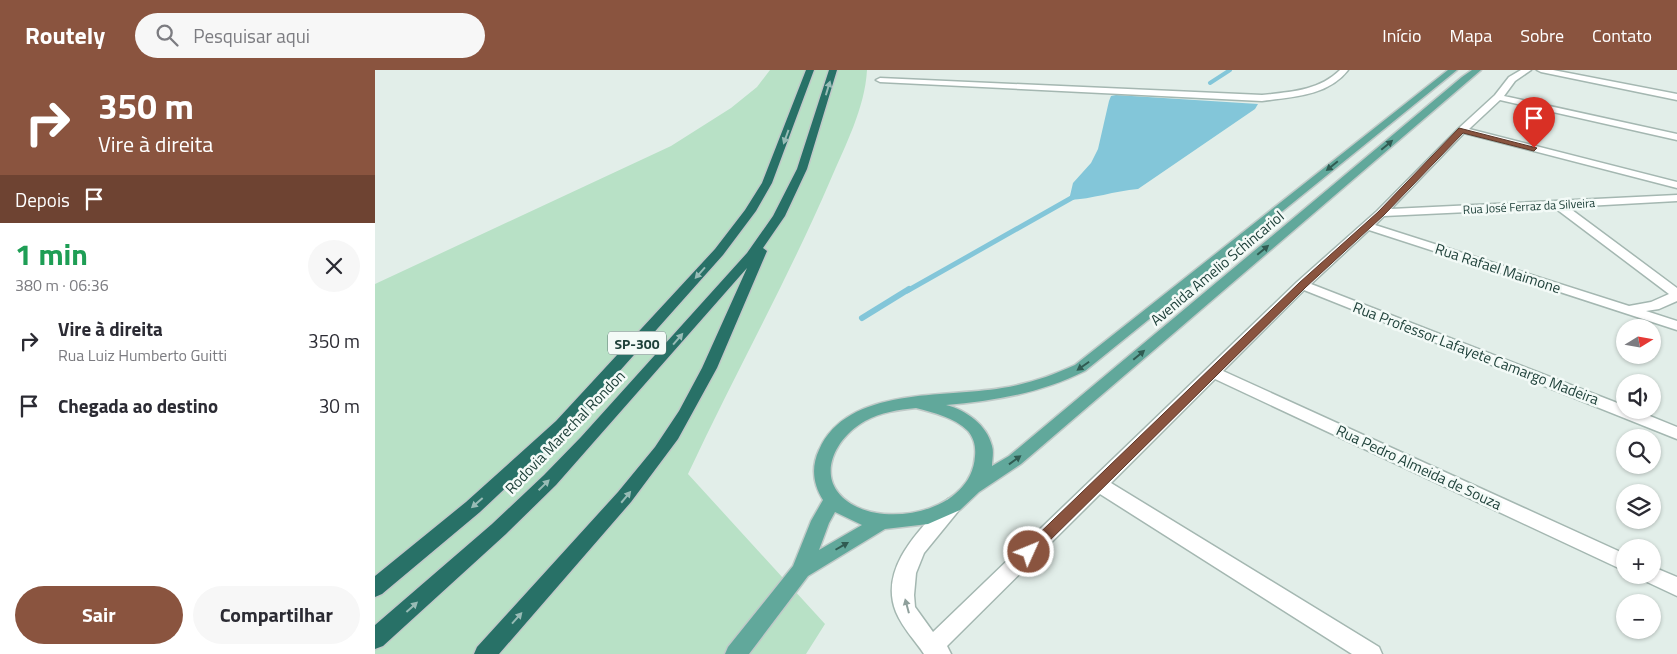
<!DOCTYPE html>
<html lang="pt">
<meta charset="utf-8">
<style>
body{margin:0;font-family:"Titillium Web",sans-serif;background:#f7f7f7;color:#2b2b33;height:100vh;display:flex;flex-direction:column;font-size:19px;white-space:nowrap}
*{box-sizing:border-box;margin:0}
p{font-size:16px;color:#7c7c81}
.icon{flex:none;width:28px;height:28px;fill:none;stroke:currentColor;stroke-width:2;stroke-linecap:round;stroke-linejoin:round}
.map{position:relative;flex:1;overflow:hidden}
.panel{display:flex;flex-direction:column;background:#fff;width:375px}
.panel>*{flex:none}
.top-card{background:#8a543f;color:#fff;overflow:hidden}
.needle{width:32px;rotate:79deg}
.buttons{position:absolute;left:1241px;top:249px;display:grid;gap:10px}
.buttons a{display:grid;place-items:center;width:45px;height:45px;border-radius:50%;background:#fff;box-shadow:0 1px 4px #0004;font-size:25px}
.pin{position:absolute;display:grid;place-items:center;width:42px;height:42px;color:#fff;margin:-51px -21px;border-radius:50% 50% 50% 0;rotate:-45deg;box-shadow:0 0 5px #0007}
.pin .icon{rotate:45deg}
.me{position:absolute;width:55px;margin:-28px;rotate:46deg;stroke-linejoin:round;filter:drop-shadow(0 0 4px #0008)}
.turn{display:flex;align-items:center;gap:18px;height:105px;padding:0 15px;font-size:22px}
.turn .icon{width:65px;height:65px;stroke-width:2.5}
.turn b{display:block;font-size:35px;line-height:42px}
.then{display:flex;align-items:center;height:48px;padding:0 15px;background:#0003;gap:10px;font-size:19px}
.round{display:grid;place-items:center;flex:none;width:52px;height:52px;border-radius:26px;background:#f7f7f7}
.headline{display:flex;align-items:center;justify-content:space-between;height:85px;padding:0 15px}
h1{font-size:30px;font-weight:700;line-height:38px;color:#1e9e55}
.action{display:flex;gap:10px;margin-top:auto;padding:10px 15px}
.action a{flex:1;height:58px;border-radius:30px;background:#8a543f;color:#fff;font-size:20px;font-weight:700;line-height:58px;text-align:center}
.action a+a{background:#f7f7f7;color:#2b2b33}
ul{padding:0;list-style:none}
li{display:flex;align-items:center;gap:15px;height:65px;padding:0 15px}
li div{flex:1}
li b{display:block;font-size:19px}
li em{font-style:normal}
header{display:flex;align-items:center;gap:30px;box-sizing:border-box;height:70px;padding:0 25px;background:#8a543f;color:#fff}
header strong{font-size:24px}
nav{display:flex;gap:28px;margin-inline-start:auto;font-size:18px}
.search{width:350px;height:45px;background:#f7f7f7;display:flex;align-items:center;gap:12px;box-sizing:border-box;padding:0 18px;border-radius:28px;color:#7c7c81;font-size:19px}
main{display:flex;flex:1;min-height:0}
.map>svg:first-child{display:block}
</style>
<header>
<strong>Routely</strong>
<div class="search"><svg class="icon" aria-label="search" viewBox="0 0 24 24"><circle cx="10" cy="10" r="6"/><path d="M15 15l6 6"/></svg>Pesquisar aqui</div>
<nav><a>Início</a><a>Mapa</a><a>Sobre</a><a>Contato</a></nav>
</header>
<main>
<section class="panel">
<div class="top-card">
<div class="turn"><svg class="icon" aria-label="right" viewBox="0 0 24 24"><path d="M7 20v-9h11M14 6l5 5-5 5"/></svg><div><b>350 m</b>Vire à direita</div></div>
<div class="then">Depois<svg class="icon" aria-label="arrive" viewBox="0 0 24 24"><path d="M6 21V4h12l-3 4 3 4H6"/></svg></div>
</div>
<div class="headline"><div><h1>1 min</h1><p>380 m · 06:36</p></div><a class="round"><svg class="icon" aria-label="close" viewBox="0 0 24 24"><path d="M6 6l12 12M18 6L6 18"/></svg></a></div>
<ul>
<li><svg class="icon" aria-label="right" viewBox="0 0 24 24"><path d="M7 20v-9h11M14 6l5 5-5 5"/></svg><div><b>Vire à direita</b><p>Rua Luiz Humberto Guitti</p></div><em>350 m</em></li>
<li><svg class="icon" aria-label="arrive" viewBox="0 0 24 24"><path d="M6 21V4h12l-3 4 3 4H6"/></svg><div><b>Chegada ao destino</b></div><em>30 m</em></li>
</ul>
<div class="action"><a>Sair</a><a>Compartilhar</a></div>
</section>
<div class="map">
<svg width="1302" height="584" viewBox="0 0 1302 584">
<rect width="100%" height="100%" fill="#e2eee9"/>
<!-- green -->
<path fill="#b8e1c6" d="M395,0H492C490,38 470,76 455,111C412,211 359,305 313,404L450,554L431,584H0V214L296,76L356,38L382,17Z"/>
<!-- water -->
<path fill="#83c6d9" d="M741,25L883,34L880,39L763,119C739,121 718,129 694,130L698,113L716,93L723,79L734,31L736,26Z"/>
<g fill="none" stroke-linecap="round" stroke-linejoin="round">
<!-- stream-far2 -->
<path stroke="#83c6d9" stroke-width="4" d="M835,13L855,0"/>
<!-- stream-far1 -->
<path stroke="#83c6d9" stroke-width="5" d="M532,221L700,126"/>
<!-- stream -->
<path stroke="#83c6d9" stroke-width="6" d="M487,248L534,219"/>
<defs>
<g id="minor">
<path d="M965,0H973C953,26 917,27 887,31L505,12L501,10L505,8L887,25C914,22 944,21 965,0Z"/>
<path d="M1146,0H1156L1140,11L1129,26L1302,64V70L1125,30L1094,59L1302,112V118L1089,63L1016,139L1302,125V131L1193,137L1302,218V231L1284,239L1271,241L1302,251V260L994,160L936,214L1250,336V340H1260L1302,357V369L929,220L848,301L1250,484V501L840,309L736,413L1004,577L1007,584H977L725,424L572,576L576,584H549C540,570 528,559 521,542C503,497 547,458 573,429L580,427L587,429L589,434L549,483L541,503L539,525L540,537L558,562L922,212L1002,141L1084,58L1120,25L1134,7ZM1180,138L1294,224L1276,232L1254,236L1000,155L1009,146Z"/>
<path d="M1162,0H1178L1302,24V30L1166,2Z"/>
<path d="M1278,497L1302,507V526L1270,511L1267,505H1278Z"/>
</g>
<path id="major" d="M1073,0H1082L710,301C666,323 620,331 571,335C591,340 612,355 617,376C619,382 617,390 617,396L634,386L1087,7L1097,0H1106L646,394L604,422L585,440L553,454L510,459L433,506L374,584H350L353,577L418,496L436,451L448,430C438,414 436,397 444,380C472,316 570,328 627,318C653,314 676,306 700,295ZM541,338C559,343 579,347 593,361C599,368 601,377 600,386C597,438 522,456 482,437C438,416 455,371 490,351C506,342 523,340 541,338ZM460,442L487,455L444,480L454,453Z"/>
<g id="highway">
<path d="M431,0H439L397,113L381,141L348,185L193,359L105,442L7,524L0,527V506L91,432L181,351L340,179L370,140L387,113Z"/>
<path d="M454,0H462L432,99L410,146L388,178L392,181L342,298L303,369L256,432L124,584H99L102,577L243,422L280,377L304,341L327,298L372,198L181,415L131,464L8,576L0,579V555L117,454L169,405L206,367L372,183L398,146L422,99Z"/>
</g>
</defs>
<!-- minor casing -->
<use href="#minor" stroke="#a4b7b1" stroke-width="3"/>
<!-- major casing -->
<use href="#major" stroke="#c0cac8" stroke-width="3"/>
<!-- highway casing -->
<use href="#highway" stroke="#c0cac8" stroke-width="3"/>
<!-- minor -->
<use href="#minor" fill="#fff" fill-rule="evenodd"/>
<!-- major -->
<use href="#major" fill="#61a89b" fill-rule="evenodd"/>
<!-- highway -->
<use href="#highway" fill="#287167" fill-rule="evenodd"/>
</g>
<!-- one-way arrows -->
<defs><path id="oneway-solid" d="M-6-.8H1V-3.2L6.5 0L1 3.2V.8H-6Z" transform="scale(1.25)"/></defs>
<g fill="#98bcb6">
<use href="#oneway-solid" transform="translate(453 18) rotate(-73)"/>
<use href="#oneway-solid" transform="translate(411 67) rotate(110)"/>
<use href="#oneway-solid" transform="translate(325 203) rotate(132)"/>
<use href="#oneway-solid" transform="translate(303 269) rotate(-49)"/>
<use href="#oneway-solid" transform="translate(169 415) rotate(-44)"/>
<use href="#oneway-solid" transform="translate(251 427) rotate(-50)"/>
<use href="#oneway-solid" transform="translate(102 433) rotate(139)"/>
<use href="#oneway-solid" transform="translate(37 537) rotate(-42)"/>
<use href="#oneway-solid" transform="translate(142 548) rotate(-48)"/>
</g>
<g fill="#305b52">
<use href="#oneway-solid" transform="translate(1012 75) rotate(-40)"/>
<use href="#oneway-solid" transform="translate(957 96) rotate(141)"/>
<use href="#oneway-solid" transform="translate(888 180) rotate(-40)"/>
<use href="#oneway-solid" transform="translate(764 285) rotate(-40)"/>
<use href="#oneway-solid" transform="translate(708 296) rotate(145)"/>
<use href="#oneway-solid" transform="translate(640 390) rotate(-36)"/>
<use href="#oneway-solid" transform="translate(467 476) rotate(-30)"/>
</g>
<use fill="#8fa09c" href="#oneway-solid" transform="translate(532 536) rotate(-105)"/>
<!-- route -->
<path fill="#8a543f" stroke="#5a3729" d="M1084,58L1162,78L1159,81L1088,63L1009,145L931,217L659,486L654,488L649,486L647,482L649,478L924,213L1003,142Z"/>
<g text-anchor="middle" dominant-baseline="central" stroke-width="5" stroke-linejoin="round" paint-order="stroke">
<!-- far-street labels -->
<g font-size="12" fill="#1f413a" stroke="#f3faf7">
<text transform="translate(1154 136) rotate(-3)">Rua José Ferraz da Silveira</text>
</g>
<!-- shield labels -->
<rect fill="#f3faf7" stroke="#5f7873" stroke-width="1" x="233" y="261.5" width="58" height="23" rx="4"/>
<g font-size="14" font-weight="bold" fill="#1f413a">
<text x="262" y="273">SP-300</text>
</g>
<!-- street labels -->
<g font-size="15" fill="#1f413a" stroke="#f3faf7">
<text transform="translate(842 198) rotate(-40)">Avenida Amelio Schincariol</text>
<text transform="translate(1123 198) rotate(18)">Rua Rafael Maimone</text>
<text transform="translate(1101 283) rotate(21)">Rua Professor Lafayete Camargo Madeira</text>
<text transform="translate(190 362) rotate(-46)">Rodovia Marechal Rondon</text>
<text transform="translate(1044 397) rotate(25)">Rua Pedro Almeida de Souza</text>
</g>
</g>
</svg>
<div class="buttons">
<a><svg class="needle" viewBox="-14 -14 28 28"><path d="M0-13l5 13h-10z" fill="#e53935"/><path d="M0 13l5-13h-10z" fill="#7c7c81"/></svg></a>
<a><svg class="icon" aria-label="sound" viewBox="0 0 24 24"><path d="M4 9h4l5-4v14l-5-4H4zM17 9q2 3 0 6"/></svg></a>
<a><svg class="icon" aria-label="search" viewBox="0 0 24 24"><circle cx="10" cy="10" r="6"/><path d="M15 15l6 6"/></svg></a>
<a><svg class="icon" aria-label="layers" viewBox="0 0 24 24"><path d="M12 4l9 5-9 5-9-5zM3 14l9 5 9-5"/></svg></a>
<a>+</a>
<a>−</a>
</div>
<div class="pin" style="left:1159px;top:78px;background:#d93025"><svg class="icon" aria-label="arrive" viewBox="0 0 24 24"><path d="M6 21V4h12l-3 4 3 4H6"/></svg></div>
<svg class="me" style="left:654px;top:482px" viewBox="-20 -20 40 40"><circle r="17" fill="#8a543f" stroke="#fff" stroke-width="3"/><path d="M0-11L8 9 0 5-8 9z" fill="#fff"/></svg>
</div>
</main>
